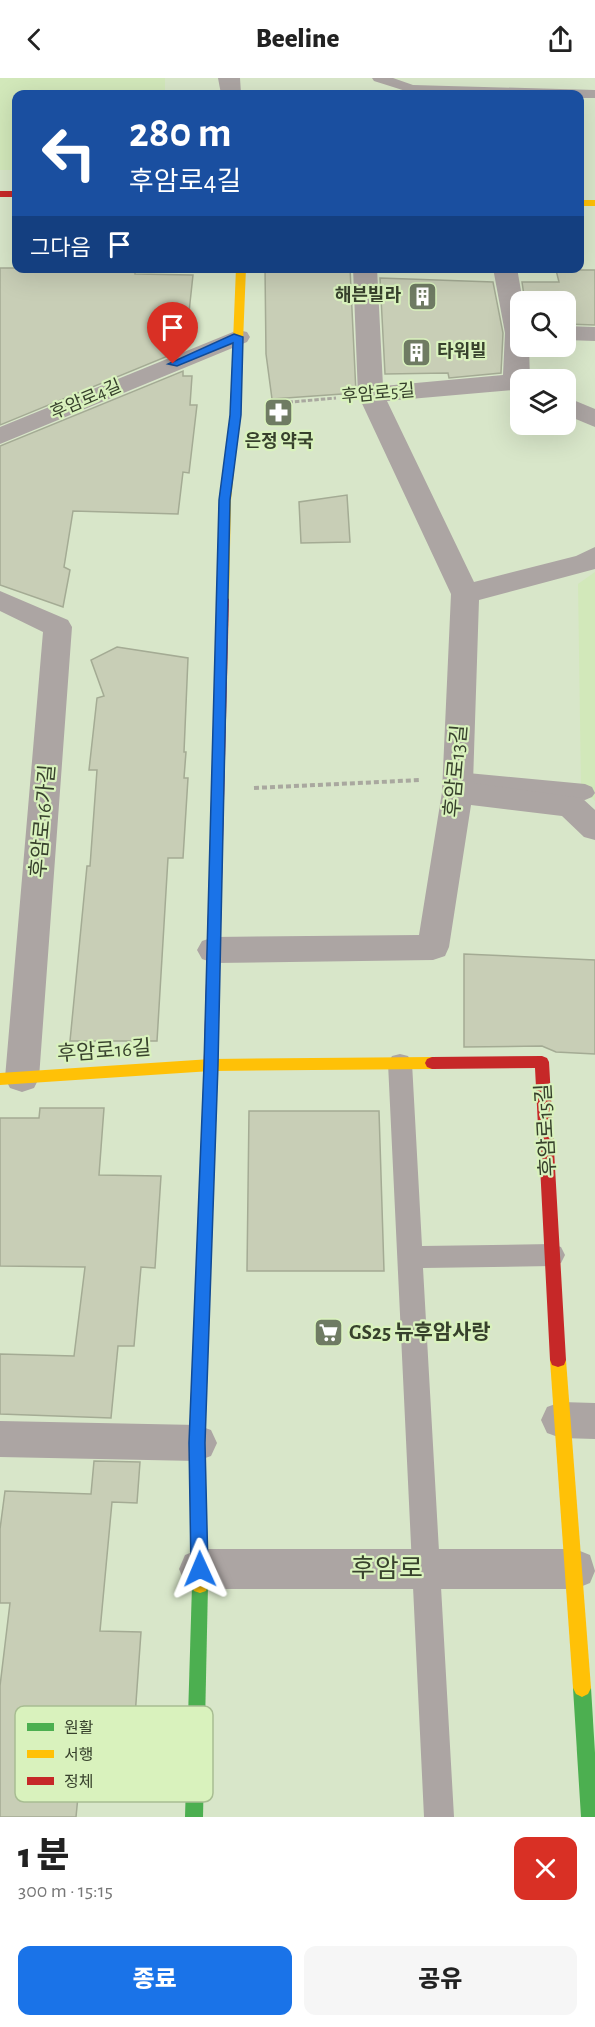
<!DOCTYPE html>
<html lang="ko">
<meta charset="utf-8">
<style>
body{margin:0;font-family:"Alegreya Sans","Noto Sans KR",sans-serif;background:#f6f6f6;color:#222;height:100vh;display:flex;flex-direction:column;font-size:22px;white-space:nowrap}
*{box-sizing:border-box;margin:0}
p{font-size:20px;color:#767676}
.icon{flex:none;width:33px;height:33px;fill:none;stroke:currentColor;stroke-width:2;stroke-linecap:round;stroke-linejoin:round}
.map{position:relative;height:1739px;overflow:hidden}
.drawer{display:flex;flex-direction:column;background:#fff;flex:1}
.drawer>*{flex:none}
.top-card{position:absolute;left:12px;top:12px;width:572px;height:183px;border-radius:12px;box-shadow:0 6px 24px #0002;background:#1a4fa0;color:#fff;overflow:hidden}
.fabs{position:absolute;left:510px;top:213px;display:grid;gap:12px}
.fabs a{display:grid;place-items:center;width:66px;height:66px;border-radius:12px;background:#fff;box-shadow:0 6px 24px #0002;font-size:30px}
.pin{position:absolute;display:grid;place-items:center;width:51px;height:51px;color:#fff;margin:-62px -26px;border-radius:50% 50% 50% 0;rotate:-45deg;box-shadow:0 0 6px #0007}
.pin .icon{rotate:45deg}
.me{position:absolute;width:66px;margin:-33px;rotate:359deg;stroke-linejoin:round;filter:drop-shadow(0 0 4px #0008)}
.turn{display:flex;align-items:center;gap:21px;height:126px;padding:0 18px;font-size:27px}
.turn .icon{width:78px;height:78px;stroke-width:2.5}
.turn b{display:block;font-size:42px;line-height:51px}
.then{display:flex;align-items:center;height:57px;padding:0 18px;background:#0003;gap:12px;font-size:22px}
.round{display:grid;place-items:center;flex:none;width:63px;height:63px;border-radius:12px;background:#f6f6f6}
.overview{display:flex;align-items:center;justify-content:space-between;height:102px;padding:0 18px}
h1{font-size:36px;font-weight:800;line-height:45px}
.button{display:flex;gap:12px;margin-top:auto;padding:12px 18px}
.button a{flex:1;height:69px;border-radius:12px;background:#1a73e8;color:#fff;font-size:24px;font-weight:800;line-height:69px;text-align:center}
.button a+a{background:#f6f6f6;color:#222}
header{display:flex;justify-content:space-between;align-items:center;height:78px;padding:0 18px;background:#fff;font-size:27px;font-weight:800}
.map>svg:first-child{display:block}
</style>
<header><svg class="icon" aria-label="back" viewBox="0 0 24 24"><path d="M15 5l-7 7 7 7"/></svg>Beeline<svg class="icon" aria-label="share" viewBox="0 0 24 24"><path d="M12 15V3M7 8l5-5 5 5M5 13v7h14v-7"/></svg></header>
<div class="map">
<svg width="595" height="1739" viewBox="0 0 595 1739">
<rect width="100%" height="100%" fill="#d8e6c9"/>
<!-- built -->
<g fill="#d2e8ba">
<path d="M0,0H165V16H16V92H0Z"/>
<path d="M595,494V723L581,709L578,506Z"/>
</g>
<!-- building -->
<g fill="#c8ceb6" stroke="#a4ab94" stroke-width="1.5">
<path d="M0,190H135V196L193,197L185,271L0,347Z"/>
<path d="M265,190H350L356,315L272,321L266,276Z"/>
<path d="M556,192H595V247L566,246V224H525L522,204H559Z"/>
<path d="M380,200L493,204L503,255L501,295L449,300L448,295L385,296Z"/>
<path d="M183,293V298H192L190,327H197L189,395L183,394L178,436L73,433L64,489L70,492L63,529L0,507V368Z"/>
<path d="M347,417L350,464L301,465L299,424Z"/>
<path d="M117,569L188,580L184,674H186L184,700H188L183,780H168L157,963H70L87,788H90L97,692H89L97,620L104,618L91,582Z"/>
<path d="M464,876L595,882V976L556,974L542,968L464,969Z"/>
<path d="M40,1030H104L99,1097L161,1098L155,1190L141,1189L134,1268H118L111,1340L0,1336V1276L74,1278L85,1189L0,1188V1040H39Z"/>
<path d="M249,1033H379L384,1193H247Z"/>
<path d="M94,1383L140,1384L137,1425L112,1424L100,1553L141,1554L130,1709L79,1708L76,1739H0V1608L10,1525H0V1451L5,1413L91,1416Z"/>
</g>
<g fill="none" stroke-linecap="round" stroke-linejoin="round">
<!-- path-far1 -->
<path stroke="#a9a89f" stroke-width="3" stroke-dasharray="4.5 2" stroke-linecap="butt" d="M269,326L336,320"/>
<!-- path -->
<path stroke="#a9a89f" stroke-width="4" stroke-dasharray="5 3" stroke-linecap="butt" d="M254,710L421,702"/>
<!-- lane -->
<g fill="#aca5a3" fill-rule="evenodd">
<path d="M372,0H393L413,7L595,12V20H579V16L412,15L374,3Z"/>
<path d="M457,694L585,706L592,709L595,715L592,719L585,722L457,708L450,706L447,701L450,696Z"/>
<path d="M400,976L408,978L412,985L422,1168L552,1166L561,1169L565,1177L561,1185L552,1188L423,1190L454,1739H424L388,985L392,978Z"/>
</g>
<!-- street -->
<g fill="#aca5a3" fill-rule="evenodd">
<path d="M218,0H240L241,16H221Z"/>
<path d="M353,190H377L383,308L503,297L505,255L493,190H517L523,224H520V268H529L530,302H520V314L513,312L387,323L474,504L576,478L595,469V491L479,522L473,705L582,720L595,732V762L584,759L562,738L471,727L449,869L445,878L433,882L214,885L202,881L197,872L202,863L214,859L419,857L442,714L451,516L358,317Z"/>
<path d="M566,248L595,249V263L566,262Z"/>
<path d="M238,252L247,254L250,259L247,264L0,366V349Z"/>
<path d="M566,319L595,331V349L566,337Z"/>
<path d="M0,513L68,542L72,549L39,1000L34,1010L22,1014L10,1010L5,1000L43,554L0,533Z"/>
<path d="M561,1324L595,1325V1361L561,1360L547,1355L541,1342L547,1329Z"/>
<path d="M0,1343L197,1347L211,1352L217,1365L211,1378L197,1383L0,1379Z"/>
<path d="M200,1471H575L590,1477L595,1493L590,1505L575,1511H200L185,1505L179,1491L185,1477Z"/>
</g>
<!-- fast -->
<g fill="#4caf50" fill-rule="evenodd">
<path d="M200,1499L206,1501L208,1507L203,1739H185L192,1507L194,1501Z"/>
<path d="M582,1601L588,1604L591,1610L595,1675V1739H581L573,1610L576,1604Z"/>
</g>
<!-- slow -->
<g fill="#ffc107" fill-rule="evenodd">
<rect x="579" y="122" width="16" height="6"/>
<path d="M236,190H246L240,337L231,422L229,521L223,525L217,521L219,422L230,337Z"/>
<path d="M432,979L437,981L439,985L437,989L432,991L211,993L0,1007V995L211,981Z"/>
<path d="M209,1039L214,1041L216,1045L205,1365L208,1507L206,1513L200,1515L194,1513L192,1507L189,1365L202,1045L204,1041Z"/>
<path d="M558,1275L564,1277L566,1282L591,1610L588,1616L582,1619L576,1616L573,1610L550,1282L552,1277Z"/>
</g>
<!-- jam -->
<g fill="#c62828" fill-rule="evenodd">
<rect x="0" y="113" width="16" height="6"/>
<path d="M223,517L229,521L216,1045L214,1049L209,1051L204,1049L202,1045L217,521Z"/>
<path d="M542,978L547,980L549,984L566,1282L564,1287L558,1289L552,1287L550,1282L535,990L432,991L427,989L425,985L427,981L432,979Z"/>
</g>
</g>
<!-- route -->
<path fill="#1a73e8" stroke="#114b97" stroke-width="1.5" d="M234,256L243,259L241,337L230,422L218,987L205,1365L208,1491L206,1497L200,1499L194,1497L191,1491L189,1365L204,987L219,422L230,337L233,265L177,288L168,286Z"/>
<!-- icons -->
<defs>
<symbol id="building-square" viewBox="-11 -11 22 22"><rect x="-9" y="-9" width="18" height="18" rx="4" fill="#6f7b63" stroke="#d9f2bd"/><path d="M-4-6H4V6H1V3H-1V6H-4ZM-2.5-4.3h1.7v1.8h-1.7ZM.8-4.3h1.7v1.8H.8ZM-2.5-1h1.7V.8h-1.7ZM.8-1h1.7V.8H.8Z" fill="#fff"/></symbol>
<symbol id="pharmacy-square" viewBox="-11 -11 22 22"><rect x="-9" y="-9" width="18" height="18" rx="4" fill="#6f7b63" stroke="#d9f2bd"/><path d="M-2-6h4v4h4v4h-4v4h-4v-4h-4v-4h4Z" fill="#fff"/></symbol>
<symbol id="supermarket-square" viewBox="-11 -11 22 22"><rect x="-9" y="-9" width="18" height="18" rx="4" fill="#6f7b63" stroke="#d9f2bd"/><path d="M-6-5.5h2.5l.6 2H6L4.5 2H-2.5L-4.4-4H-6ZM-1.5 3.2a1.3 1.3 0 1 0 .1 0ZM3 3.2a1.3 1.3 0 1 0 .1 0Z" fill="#fff"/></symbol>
</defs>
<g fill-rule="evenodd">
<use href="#building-square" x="406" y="202" width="33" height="33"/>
<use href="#building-square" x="400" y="258" width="33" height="33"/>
<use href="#pharmacy-square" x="262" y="318" width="33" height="33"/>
<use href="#supermarket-square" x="312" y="1238" width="33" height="33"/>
</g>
<g text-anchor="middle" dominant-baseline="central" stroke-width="4.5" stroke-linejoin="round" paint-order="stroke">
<!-- far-poi labels -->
<g font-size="18" font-weight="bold" fill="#37412c" stroke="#d9f2bd" text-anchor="end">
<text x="401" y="218">해븐빌라</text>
<text x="437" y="274" text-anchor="start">타워빌</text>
<text x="279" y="364" text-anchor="middle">은정 약국</text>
</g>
<!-- far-street labels -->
<g font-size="18" fill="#37412c" stroke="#d9f2bd">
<text transform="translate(378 316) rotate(-5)">후암로5길</text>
<text transform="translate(86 322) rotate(-23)">후암로4길</text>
</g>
<!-- street labels -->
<g font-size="21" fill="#37412c" stroke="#d9f2bd">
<text transform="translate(456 693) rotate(-85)">후암로13길</text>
<text transform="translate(43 743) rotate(-85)">후암로16가길</text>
<text transform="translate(104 973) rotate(-4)">후암로16길</text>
<text transform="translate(546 1052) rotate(-93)">후암로15길</text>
</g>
<!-- poi labels -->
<g font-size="21" font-weight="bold" fill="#37412c" stroke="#d9f2bd" text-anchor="start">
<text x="349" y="1254">GS25 뉴후암사랑</text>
</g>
<!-- near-street labels -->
<g font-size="26" fill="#37412c" stroke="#d9f2bd">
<text x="387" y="1491">후암로</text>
</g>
</g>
<!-- legend -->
<rect x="15" y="1628" width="198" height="96" rx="9" fill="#d9f2bd" stroke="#a8bd92" stroke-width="1.5"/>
<rect x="27" y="1645" width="27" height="8" fill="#4caf50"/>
<rect x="27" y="1672" width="27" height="8" fill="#ffc107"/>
<rect x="27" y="1699" width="27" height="8" fill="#c62828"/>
<g font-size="16" fill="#37412c">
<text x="64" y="1655">원활</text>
<text x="64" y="1682">서행</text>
<text x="64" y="1709">정체</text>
</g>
</svg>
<div class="fabs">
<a><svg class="icon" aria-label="search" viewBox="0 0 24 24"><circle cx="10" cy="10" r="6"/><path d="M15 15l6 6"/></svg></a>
<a><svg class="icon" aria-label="layers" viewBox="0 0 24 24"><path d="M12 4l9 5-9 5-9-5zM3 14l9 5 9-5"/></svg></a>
</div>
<div class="pin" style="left:173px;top:286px;background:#d93025"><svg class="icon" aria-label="arrive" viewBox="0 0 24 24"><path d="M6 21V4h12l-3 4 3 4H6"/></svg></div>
<svg class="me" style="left:200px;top:1491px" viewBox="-20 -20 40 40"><path d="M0-17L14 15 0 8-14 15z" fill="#1a73e8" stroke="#fff" stroke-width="4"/></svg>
<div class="top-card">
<div class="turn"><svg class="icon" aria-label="left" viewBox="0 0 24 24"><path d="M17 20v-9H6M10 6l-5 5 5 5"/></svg><div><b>280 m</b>후암로4길</div></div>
<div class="then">그다음<svg class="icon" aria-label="arrive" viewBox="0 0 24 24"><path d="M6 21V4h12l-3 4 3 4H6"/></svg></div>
</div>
</div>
<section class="drawer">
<div class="overview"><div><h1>1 분</h1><p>300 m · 15:15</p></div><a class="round" style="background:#d93025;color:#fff"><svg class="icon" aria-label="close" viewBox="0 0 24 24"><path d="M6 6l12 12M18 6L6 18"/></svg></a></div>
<div class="button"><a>종료</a><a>공유</a></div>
</section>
